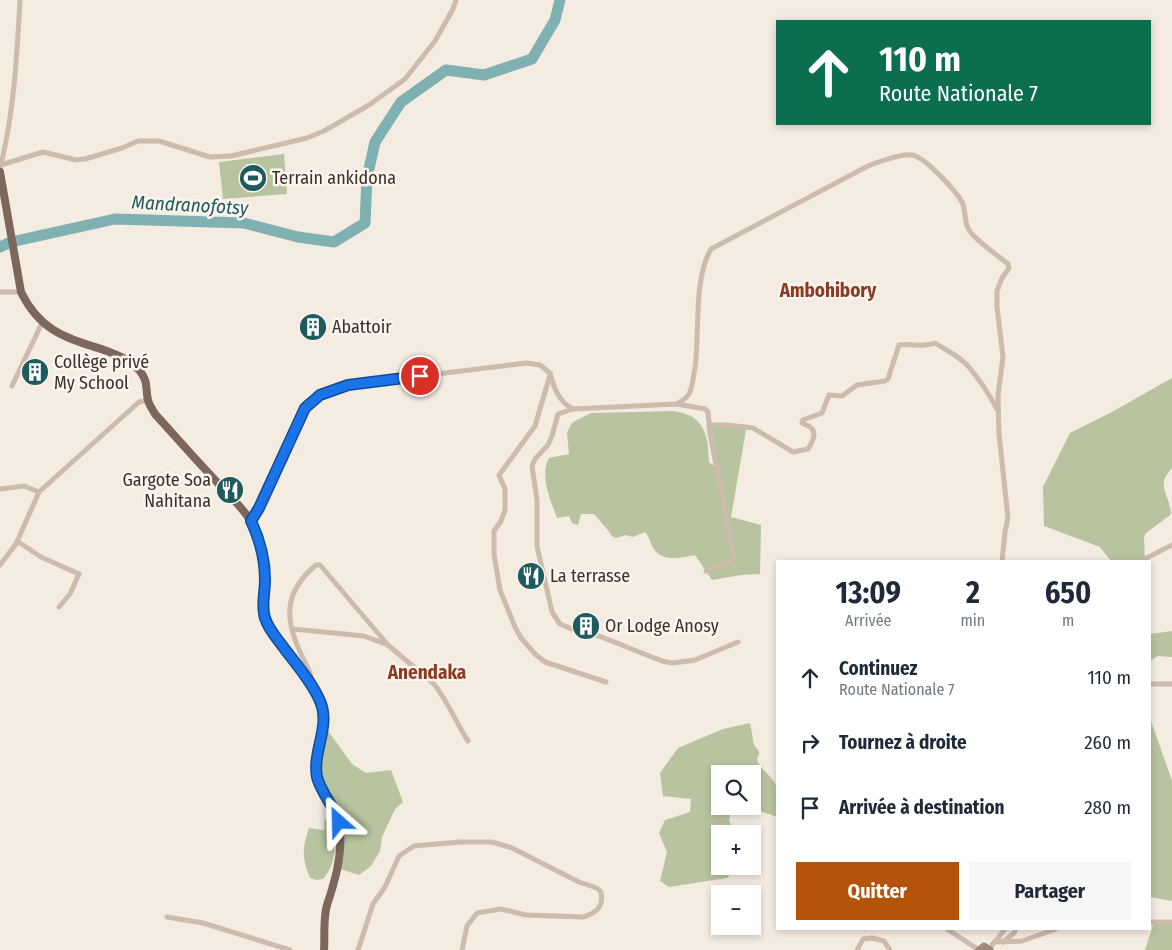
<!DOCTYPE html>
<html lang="fr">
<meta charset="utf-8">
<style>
body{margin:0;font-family:"Fira Sans Condensed",sans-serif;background:#f6f6f7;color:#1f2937;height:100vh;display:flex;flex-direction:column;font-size:19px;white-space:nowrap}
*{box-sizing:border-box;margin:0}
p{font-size:16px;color:#747a83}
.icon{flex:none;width:28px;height:28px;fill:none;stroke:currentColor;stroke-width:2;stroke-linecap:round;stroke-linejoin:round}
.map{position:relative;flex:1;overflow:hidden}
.drawer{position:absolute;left:776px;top:560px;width:375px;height:370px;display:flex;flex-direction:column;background:#fff;border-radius:0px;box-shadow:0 2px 8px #0003}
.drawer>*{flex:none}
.guide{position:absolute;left:776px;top:20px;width:375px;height:105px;border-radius:0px;box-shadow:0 2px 8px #0003;background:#0b6e4f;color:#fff;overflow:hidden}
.tools{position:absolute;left:711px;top:765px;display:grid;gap:10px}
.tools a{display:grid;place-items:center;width:50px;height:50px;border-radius:0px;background:#fff;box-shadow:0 2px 8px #0003;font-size:25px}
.pin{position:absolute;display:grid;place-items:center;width:42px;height:42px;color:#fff;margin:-21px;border:2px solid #fff;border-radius:50%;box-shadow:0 1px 5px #0007}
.me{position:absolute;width:55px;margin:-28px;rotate:335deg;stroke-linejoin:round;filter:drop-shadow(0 0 4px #0008)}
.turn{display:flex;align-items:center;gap:18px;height:105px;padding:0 20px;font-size:22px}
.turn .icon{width:65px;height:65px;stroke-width:2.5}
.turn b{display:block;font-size:35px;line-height:42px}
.eta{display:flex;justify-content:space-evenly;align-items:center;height:85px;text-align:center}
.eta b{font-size:30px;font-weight:700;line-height:35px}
.primary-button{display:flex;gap:10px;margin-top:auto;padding:10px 20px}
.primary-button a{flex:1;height:58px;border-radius:0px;background:#b45309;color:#fff;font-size:20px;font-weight:700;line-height:58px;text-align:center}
.primary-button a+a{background:#f6f6f7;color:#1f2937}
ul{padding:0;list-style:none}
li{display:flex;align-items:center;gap:15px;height:65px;padding:0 20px}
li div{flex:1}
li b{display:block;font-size:19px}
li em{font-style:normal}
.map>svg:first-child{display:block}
</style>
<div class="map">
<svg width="1172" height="950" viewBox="0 0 1172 950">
<rect width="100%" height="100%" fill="#f4ebe1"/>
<!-- green -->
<g fill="#b8c4a0">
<path d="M284,154L287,194L223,199L219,162Z"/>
<path d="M1172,378V468C1155,486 1169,493 1171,513L1169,516L1146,533L1144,537L1145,560L1111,561L1100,547L1044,526L1043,487L1070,433L1110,413Z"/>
<path d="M673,411C704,415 708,433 709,462L717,468L718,465L711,426L743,428L746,430L731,517L761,525L760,574L741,575L712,580L695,555C680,558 660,563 652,546C650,541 649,537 645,532L633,537L626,535L616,538L612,536C607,528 600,521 594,514H581L578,525L572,523L569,516L557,518C551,501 539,476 549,458L569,454L567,433L570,426L573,422L591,413Z"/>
<path d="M1172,631V657L1158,656L1150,661V634Z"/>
<path d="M1150,718L1172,781V901L1150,897Z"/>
<path d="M750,723L754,745L759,751V755L757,759C759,770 774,776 777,788C780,796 778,808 777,817L746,806H752V774H720V806H740L731,811L729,820L735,834H720V866H737L727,878L669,887L660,881L667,852L659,833L665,820L690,812L691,799L663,796L660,773L678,748L723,729Z"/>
<path d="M326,728L352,764L366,773L391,770L403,802L395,809L382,837L380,851L371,866L359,875L340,869L343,838L321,786L318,761Z"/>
<path d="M325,819H331C335,842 339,860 323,879L317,880L310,878C302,858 302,849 309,828L324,830Z"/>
<path d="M1154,922H1172V950H1145Z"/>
</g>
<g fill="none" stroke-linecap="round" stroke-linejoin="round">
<!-- river -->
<path stroke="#7fb0b2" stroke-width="11" d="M0,247L11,242L115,219L244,223L298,237L334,242L365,223L367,178L375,142L401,102L446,70L484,75L532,59L555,20L560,0"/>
<!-- street -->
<g stroke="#cdbbac" stroke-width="5">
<path d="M1,165L43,152L76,160L85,159L122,148L138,141H159L210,157L231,156L307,138L324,131L369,105L405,79L435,41L453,9L456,0"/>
<path d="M0,168C14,114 17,55 20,0"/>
<path d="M0,292H21"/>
<path d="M550,375L535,426L499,475L505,489V510L501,521L494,531V554L500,590L515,627L521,638L535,654L545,662L606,682"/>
<path d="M12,386L42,323"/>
<path d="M677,404C681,401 686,399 689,394C693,386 693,377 695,368C700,331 693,281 711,249L868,166C879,162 901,153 912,155C925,157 956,191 962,202C967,213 963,225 972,234C982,245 996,254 1008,264L1009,268L1002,278L997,291V307L1003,357L998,395L999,434L1008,518L1005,532L1002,561"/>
<path d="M709,425H727L753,428L793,452L808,449C812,443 818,432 810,427C807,425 805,425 802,423L803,420L822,413L829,395L842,396L857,385L885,381L888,379L899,345C911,343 923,348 935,343C946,350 959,356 968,366C979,379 989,394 997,409"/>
<path d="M0,489L24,486L39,492"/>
<path d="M251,521L259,508L305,408L320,395L348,385L527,363L540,365L550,373C554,388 559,402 573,409"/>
<path d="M17,541L41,557L79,574L70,594L59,607"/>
<path d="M1141,561L1172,545"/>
<path d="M0,565L16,544L39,492L139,402L148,400"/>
<path d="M706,571L730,562L734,557L710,434L708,412L705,409L677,404L573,409L558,414L552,436L548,445L535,459L532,466L537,500V546L552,612L560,624L581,633L599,636L662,661L673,663L695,660L738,642"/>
<path d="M293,629L364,636L388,645L434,684C448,701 456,723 468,741"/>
<path d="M1150,684H1172"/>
<path d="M312,687C313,675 306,665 301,654C284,618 284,592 316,565H320L388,645"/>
<path d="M167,917L203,923L290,950"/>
<path d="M1150,922H1172"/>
<path d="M947,929L979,950"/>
<path d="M995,942L1005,929"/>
<path d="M1003,942L1014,933L1016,929"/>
<path d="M990,949L994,942L1022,941L1056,929"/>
<path d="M358,950L373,904L385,887L399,856L414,846L460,842H492L512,848L579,882L597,888L601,892C604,907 596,913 583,917L526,915L501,909L477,913L467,926L462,950"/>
<path d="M857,950L863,939L872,938L884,941L890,950"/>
</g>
<!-- secondary -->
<path stroke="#a18a7d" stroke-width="7" d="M979,950L984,946L990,950"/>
<!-- primary -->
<path stroke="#7d675c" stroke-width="8" d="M0,172L21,292C41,333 68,338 107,351C120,356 131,360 140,371C149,383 145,388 148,400C149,405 153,410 155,414C175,436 195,459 216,481C233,500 252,515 260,541C263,553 264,566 265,578C265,593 260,609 267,623C279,650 308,673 320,701C329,723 316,746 317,768C318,791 338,808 340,831C342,857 335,881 327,905C323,918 325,936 324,950"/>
</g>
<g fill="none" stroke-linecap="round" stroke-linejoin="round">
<defs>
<path id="route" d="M339,822C334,806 321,793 317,777C312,752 331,726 320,701C311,680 294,662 281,644C275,636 268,628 265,618C261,606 265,592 265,580C265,559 260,540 251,521L259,508L305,408L320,395L348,385L420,376"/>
</defs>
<!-- route casing -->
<use href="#route" stroke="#114b97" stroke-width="12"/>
<!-- route -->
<use href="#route" stroke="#1a73e8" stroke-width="9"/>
</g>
<!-- icons -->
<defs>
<symbol id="stadium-disc" viewBox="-11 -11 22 22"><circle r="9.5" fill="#1f5a5e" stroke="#fbf5ee"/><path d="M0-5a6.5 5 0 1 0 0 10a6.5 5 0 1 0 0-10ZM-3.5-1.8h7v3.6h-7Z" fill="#fff"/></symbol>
<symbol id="building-disc" viewBox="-11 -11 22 22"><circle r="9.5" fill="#1f5a5e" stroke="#fbf5ee"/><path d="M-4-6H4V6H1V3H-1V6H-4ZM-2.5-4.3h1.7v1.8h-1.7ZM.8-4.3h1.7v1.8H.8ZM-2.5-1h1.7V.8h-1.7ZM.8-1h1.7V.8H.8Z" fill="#fff"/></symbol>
<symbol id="restaurant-disc" viewBox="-11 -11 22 22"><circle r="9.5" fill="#1f5a5e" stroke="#fbf5ee"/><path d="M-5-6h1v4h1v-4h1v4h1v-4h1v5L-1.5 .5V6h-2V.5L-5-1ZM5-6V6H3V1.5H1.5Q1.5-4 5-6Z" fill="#fff"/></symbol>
</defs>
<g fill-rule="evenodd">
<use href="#stadium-disc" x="237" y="162" width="32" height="32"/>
<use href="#building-disc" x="297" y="311" width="32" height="32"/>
<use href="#building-disc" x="19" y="356" width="32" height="32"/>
<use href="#restaurant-disc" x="214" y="474" width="32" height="32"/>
<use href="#restaurant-disc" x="515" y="560" width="32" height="32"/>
<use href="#building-disc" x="570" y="610" width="32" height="32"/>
</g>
<g text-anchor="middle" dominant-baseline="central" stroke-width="5" stroke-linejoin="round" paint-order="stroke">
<!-- poi labels -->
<g font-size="18" fill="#3b302b" stroke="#fbf5ee" text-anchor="start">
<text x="272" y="178">Terrain ankidona</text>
<text x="332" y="327">Abattoir</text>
<text x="54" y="362">Collège privé<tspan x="54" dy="21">My School</tspan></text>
<text x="211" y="480" text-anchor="end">Gargote Soa<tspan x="211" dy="21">Nahitana</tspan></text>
<text x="550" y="576">La terrasse</text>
<text x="605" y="626">Or Lodge Anosy</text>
</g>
<!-- water labels -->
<g font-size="19" font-style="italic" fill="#1f5a5e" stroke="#fbf5ee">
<text transform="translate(190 205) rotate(3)">Mandranofotsy</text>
</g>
<!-- neighbourhood labels -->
<g font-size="19" font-weight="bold" fill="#8c3b22" stroke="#fbf5ee">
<text x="828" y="290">Ambohibory</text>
<text x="427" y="672">Anendaka</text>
</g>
</g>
</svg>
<div class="tools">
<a><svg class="icon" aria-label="search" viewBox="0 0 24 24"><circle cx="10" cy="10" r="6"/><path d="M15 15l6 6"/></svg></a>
<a>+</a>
<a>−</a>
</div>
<div class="pin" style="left:420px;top:376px;background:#d93025"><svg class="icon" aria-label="arrive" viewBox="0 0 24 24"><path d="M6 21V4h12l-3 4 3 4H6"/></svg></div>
<svg class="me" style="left:339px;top:822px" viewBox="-20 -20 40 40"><path d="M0-17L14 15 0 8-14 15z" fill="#1a73e8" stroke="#fff" stroke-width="4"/></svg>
<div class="guide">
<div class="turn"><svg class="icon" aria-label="ahead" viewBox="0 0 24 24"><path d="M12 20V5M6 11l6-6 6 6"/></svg><div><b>110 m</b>Route Nationale 7</div></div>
</div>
<section class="drawer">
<div class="eta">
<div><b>13:09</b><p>Arrivée</p></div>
<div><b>2</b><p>min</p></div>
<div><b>650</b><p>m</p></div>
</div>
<ul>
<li><svg class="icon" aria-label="ahead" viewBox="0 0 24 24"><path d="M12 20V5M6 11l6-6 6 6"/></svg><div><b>Continuez</b><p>Route Nationale 7</p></div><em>110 m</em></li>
<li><svg class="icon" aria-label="right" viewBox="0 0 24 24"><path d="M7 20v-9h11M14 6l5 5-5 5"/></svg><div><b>Tournez à droite</b></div><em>260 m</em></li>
<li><svg class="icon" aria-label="arrive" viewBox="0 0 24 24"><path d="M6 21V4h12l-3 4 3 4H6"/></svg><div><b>Arrivée à destination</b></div><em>280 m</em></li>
</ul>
<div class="primary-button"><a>Quitter</a><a>Partager</a></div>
</section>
</div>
